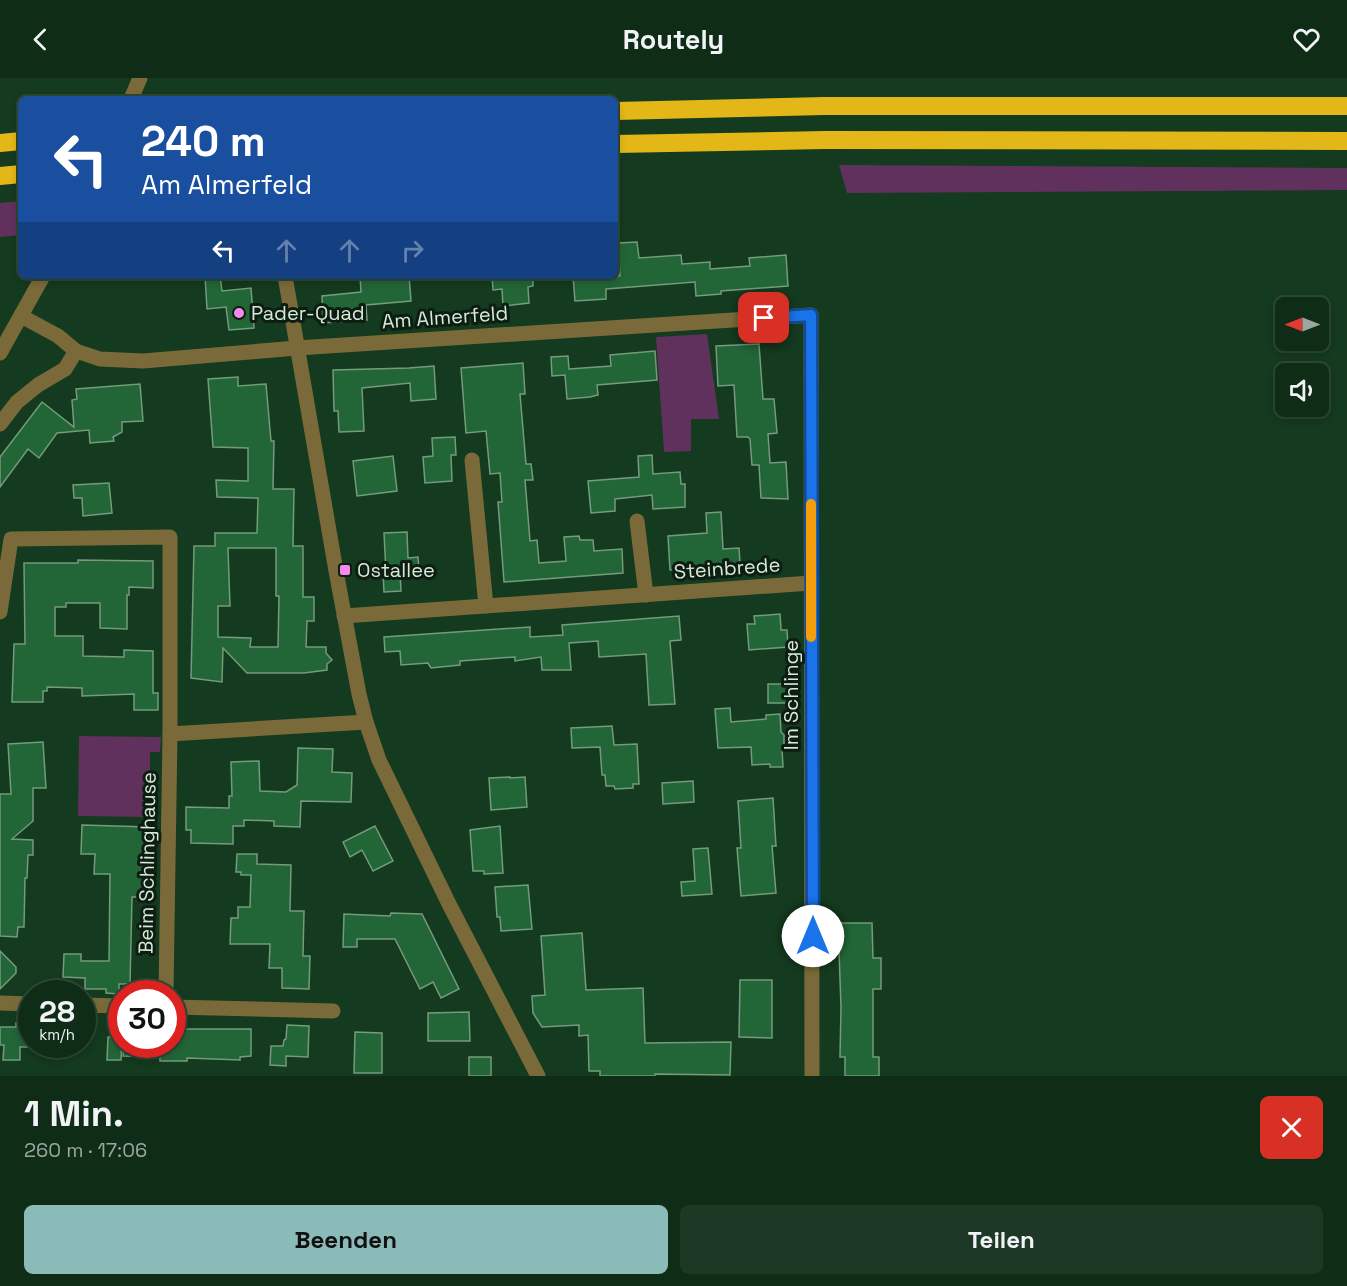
<!DOCTYPE html>
<html lang="de">
<meta charset="utf-8">
<style>
body{margin:0;font-family:"Space Grotesk",sans-serif;background:#1d3824;color:#f1f3f6;height:100vh;display:flex;flex-direction:column;font-size:22px;white-space:nowrap}
*{box-sizing:border-box;margin:0}
p{font-size:20px;color:#9ba7a1}
.icon{flex:none;width:33px;height:33px;fill:none;stroke:currentColor;stroke-width:2;stroke-linecap:round;stroke-linejoin:round}
.map{position:relative;height:998px;overflow:hidden}
.details{display:flex;flex-direction:column;background:#0f2c17;flex:1}
.details>*{flex:none}
.guide{position:absolute;left:18px;top:18px;width:600px;height:183px;border-radius:9px;box-shadow:0 3px 9px #0003,0 0 0 2px #2f4836;background:#1a4fa0;color:#fff;overflow:hidden}
.needle{width:39px;rotate:270deg}
.buttons{position:absolute;left:1275px;top:219px;display:grid;gap:12px}
.buttons a{display:grid;place-items:center;width:54px;height:54px;border-radius:9px;background:#0f2c17;box-shadow:0 3px 9px #0003,0 0 0 2px #2f4836;font-size:30px}
.speed{position:absolute;left:18px;top:902px;display:flex;gap:12px;font-size:30px;font-weight:700;text-align:center}
.speed>*{display:grid;place-content:center;width:78px;height:78px;border-radius:50%;background:#0f2c17;box-shadow:0 3px 9px #0003,0 0 0 2px #2f4836;line-height:1}
.speed small{font-size:15px;font-weight:400}
.speed .limit{border:9px solid #d22;background:#fff;color:#111}
.pin{position:absolute;display:grid;place-items:center;width:51px;height:51px;color:#fff;margin:-26px;border-radius:12px;box-shadow:0 3px 9px #0006}
.me{position:absolute;width:66px;margin:-33px;rotate:0deg;stroke-linejoin:round;filter:drop-shadow(0 0 4px #0008)}
.turn{display:flex;align-items:center;gap:21px;height:126px;padding:0 24px;font-size:27px}
.turn .icon{width:78px;height:78px;stroke-width:2.5}
.turn b{display:block;font-size:42px;line-height:51px}
.lanes{display:flex;align-items:center;height:57px;padding:0 24px;background:#0003;justify-content:center;gap:30px;direction:ltr}
.lanes .off{opacity:.35}
.round{display:grid;place-items:center;flex:none;width:63px;height:63px;border-radius:9px;background:#1d3824}
.overview{display:flex;align-items:center;justify-content:space-between;height:102px;padding:0 24px}
h1{font-size:36px;font-weight:700;line-height:45px}
.primary-button{display:flex;gap:12px;margin-top:auto;padding:12px 24px}
.primary-button a{flex:1;height:69px;border-radius:9px;background:#8bbbb9;color:#111;font-size:24px;font-weight:700;line-height:69px;text-align:center}
.primary-button a+a{background:#1d3824;color:#f1f3f6}
header{display:flex;justify-content:space-between;align-items:center;height:78px;padding:0 24px;background:#0f2c17;font-size:27px;font-weight:700}
.map>svg:first-child{display:block}
</style>
<header><svg class="icon" aria-label="back" viewBox="0 0 24 24"><path d="M15 5l-7 7 7 7"/></svg>Routely<svg class="icon" aria-label="heart" viewBox="0 0 24 24"><path d="M12 20l-8-8c-3-5 5-10 8-4 3-6 11-1 8 4z"/></svg></header>
<div class="map">
<svg width="1347" height="998" viewBox="0 0 1347 998">
<rect width="100%" height="100%" fill="#143a1f"/>
<!-- green -->
<g fill="#60315c">
<path d="M839,87L1347,90V112L847,115Z"/>
<path d="M21,123V157L0,159V125Z"/>
<path d="M707,256L719,341H691V373L664,374L656,259Z"/>
<path d="M79,658L161,659L160,674H150V739L78,738Z"/>
</g>
<!-- building -->
<g fill="#226537" stroke="#749b7c" stroke-width="1.5" fill-rule="evenodd">
<path d="M637,164L639,180L681,177L682,186L710,184V191L750,188L749,180L786,177L788,208L721,213V216L696,218L695,204L606,211V221L575,223L573,198H620L618,165Z"/>
<path d="M205,198H220L222,213L251,210L254,250L229,252L226,229L207,231Z"/>
<path d="M360,198H409L411,223L366,227L367,242L323,245L322,218L361,214Z"/>
<path d="M492,198H533V208L528,209L529,225L503,228L502,211L493,212Z"/>
<path d="M759,266L763,321H774L777,355L768,356L770,385L786,384L788,421L761,420L759,387H752L750,361L748,359H737L734,307L718,308L716,268Z"/>
<path d="M655,273L657,302L597,307L598,317L590,319L567,321L565,297L552,298L551,279L568,278L569,291L611,288L610,277Z"/>
<path d="M523,285L525,316H520L526,386H531L533,402H525L530,463L537,462L539,485L566,483L564,459L579,458L580,462H593L594,473L622,471L623,495L504,504L498,424H502L500,395L490,396L486,353L466,355L461,290Z"/>
<path d="M434,288L436,321L411,323L410,305L362,310L364,353L339,354L338,333H334L333,292L409,290Z"/>
<path d="M238,299V308L266,306L271,363H274L273,411H294L293,468H303V519H314V543H307L306,569H326V575L332,582L327,586V592L304,595H247L223,570L222,604L191,600L194,468H215V455H257L258,420L217,419L216,402L248,403V370L213,369L208,301ZM228,470H276V518H279L278,569H250L251,560L218,559V528H230Z"/>
<path d="M140,306L143,343L122,344V354L113,359L114,363L90,365L89,352L57,355L39,380L28,371L0,409V379L42,324L74,349L72,322L77,321L76,311Z"/>
<path d="M455,359L456,377H451L452,403L425,405L423,379L433,378L432,360Z"/>
<path d="M652,377L653,396L680,394L681,406H685V429L653,431L652,417L615,421V433L591,435L588,403L639,399L638,378Z"/>
<path d="M393,378L397,413L357,418L353,383Z"/>
<path d="M109,405L112,435L83,438L82,420H74L73,407Z"/>
<path d="M721,434L723,471L739,470L740,485L670,492L668,458L707,455L706,435Z"/>
<path d="M407,454L408,480L418,479L419,492L400,494L401,513L384,514L383,495L386,494L384,455Z"/>
<path d="M78,482L153,483V510L129,509V517H127V551L100,550V525H66V529H55V558H83V578L124,579V572L153,573V615H158V632H134V616L82,618V610L47,609V613H43V624H12L14,566H25L24,485H78Z"/>
<path d="M780,536L781,552H787L788,569L749,572L747,546H755L754,538Z"/>
<path d="M679,538L681,562L670,563L675,626L649,627L646,576L599,579L598,563L569,565L571,592H542L541,579L515,583V579L460,583V587L431,590L428,585L401,587L400,573L385,574L384,559L530,549V559L563,557L562,547Z"/>
<path d="M768,606H787L788,625H768Z"/>
<path d="M730,630L731,644L766,641V637L780,636L781,654L784,657V668L782,671L783,689H770V686L752,687L751,669L718,670L715,631Z"/>
<path d="M612,648L614,667L637,666L639,706H633V710L615,711L614,708H606L605,697H602L600,669L572,670L571,650Z"/>
<path d="M43,664L46,710H33V743L12,761L33,762V777H28L27,800H25L24,849H18L17,859L0,858V716H11L8,666Z"/>
<path d="M298,670L333,671L332,694L352,695L351,724L301,723L300,749L274,748V743L244,742V748H233V766L191,765V752H186V729L229,730V718H232L231,684L259,683L260,713L286,714L297,707Z"/>
<path d="M510,699V700L525,699L527,729L491,732L489,700Z"/>
<path d="M693,703L694,724L663,726L662,705Z"/>
<path d="M773,720L776,768H772L776,815L741,818L737,770H741L738,723Z"/>
<path d="M82,747L149,749L147,809H143V819H132L130,906H119V916L106,915V911H85V900L63,899L64,876H81V883H109L110,796H94L95,776H81Z"/>
<path d="M375,748L393,783L373,793L362,772L350,779L343,764Z"/>
<path d="M500,748L503,795L484,796V793H473L470,752Z"/>
<path d="M708,770L712,816L682,818L681,804L695,803L693,771Z"/>
<path d="M237,776H257V786L291,787L290,833H304L303,878H310L309,911L282,910V890H269L270,866H230L231,840H238V829H250L251,797H241V794H236Z"/>
<path d="M528,807L532,851L501,853L500,839H497L495,809Z"/>
<path d="M391,835L422,836L459,911L441,920L433,904L420,911L395,861H357V869H343L344,836L390,838Z"/>
<path d="M838,845H872L873,880H881V911H873V979H879V998H845V979H840L841,929Z"/>
<path d="M582,855L586,912L643,910L645,965L731,964L730,997L655,996V998H600V993H589L588,957L579,958V947L542,949L533,935L532,918L545,917L541,858Z"/>
<path d="M0,873L16,889V895L0,911Z"/>
<path d="M740,902H772V960L739,959Z"/>
<path d="M469,934L470,963H428V935Z"/>
<path d="M16,945H32V969H20V982H3L4,967H0V949H16Z"/>
<path d="M287,947L309,948L308,979L286,978V988L270,987L271,968H283L284,962L286,961Z"/>
<path d="M172,951H251V978L240,979V982L187,980V983H160V979L123,978L124,966H172Z"/>
<path d="M355,954L382,955V995H354Z"/>
<path d="M108,959H122L121,982H107Z"/>
<rect x="469" y="979" width="22" height="19"/>
</g>
<g fill="none" stroke-linecap="round" stroke-linejoin="round">
<!-- minor -->
<g stroke="#7b6a39" stroke-width="15">
<path d="M131,21L140,0"/>
<path d="M285,198L336,493L359,616L366,644L379,682L449,826L538,998"/>
<path d="M21,238L58,258L76,273L100,281L143,283L297,270L811,237L812,998"/>
<path d="M0,275L43,198"/>
<path d="M0,346L17,324L38,307L65,291L76,273"/>
<path d="M472,382L486,528"/>
<path d="M637,443L646,517"/>
<path d="M0,534L11,461L170,459V656L166,915"/>
<path d="M344,538L811,505"/>
<path d="M170,656L366,644"/>
<path d="M0,925L32,926"/>
<path d="M82,927L122,928"/>
<path d="M172,929L333,933"/>
</g>
<!-- highway -->
<g stroke="#e3b717" stroke-width="18">
<path d="M615,33L824,28H1347"/>
<path d="M0,65L21,63"/>
<path d="M615,66L825,62L1347,63"/>
<path d="M0,98L21,96"/>
</g>
</g>
<g fill="none" stroke-linecap="round" stroke-linejoin="round">
<defs>
<path id="route" d="M764,240L811,237L813,858"/>
</defs>
<!-- route casing -->
<use href="#route" stroke="#114b97" stroke-width="15"/>
<!-- route -->
<use href="#route" stroke="#1a73e8" stroke-width="10"/>
<!-- slow -->
<path stroke="#f59e0b" stroke-width="10" d="M811,426V559"/>
</g>
<!-- markers -->
<g fill="#f788ec" stroke="#0d1d11" stroke-width="2">
<circle cx="239" cy="235" r="6"/>
<rect x="339" y="486" width="12" height="12" rx="3"/>
</g>
<g text-anchor="middle" dominant-baseline="central" stroke-width="6" stroke-linejoin="round" paint-order="stroke">
<!-- poi labels -->
<g font-size="20" fill="#d6ead9" stroke="#0d1d11" text-anchor="start">
<text x="251" y="235">Pader-Quad</text>
<text x="357" y="492">Ostallee</text>
</g>
<!-- street labels -->
<g font-size="20" fill="#d6ead9" stroke="#0d1d11">
<text transform="translate(445 239) rotate(-4)">Am Almerfeld</text>
<text transform="translate(727 490) rotate(-4)">Steinbrede</text>
<text transform="translate(791 617) rotate(-90)">Im Schlinge</text>
<text transform="translate(147 785) rotate(-89)">Beim Schlinghause</text>
</g>
</g>
</svg>
<div class="buttons">
<a><svg class="needle" viewBox="-14 -14 28 28"><path d="M0-13l5 13h-10z" fill="#e53935"/><path d="M0 13l5-13h-10z" fill="#9ba7a1"/></svg></a>
<a><svg class="icon" aria-label="sound" viewBox="0 0 24 24"><path d="M4 9h4l5-4v14l-5-4H4zM17 9q2 3 0 6"/></svg></a>
</div>
<div class="speed"><div>28<small>km/h</small></div><div class="limit">30</div></div>
<div class="pin" style="left:764px;top:240px;background:#d93025"><svg class="icon" aria-label="arrive" viewBox="0 0 24 24"><path d="M6 21V4h12l-3 4 3 4H6"/></svg></div>
<svg class="me" style="left:813px;top:858px" viewBox="-20 -20 40 40"><circle r="19" fill="#fff"/><path d="M0-13L10 11 0 6-10 11z" fill="#1a73e8"/></svg>
<div class="guide">
<div class="turn"><svg class="icon" aria-label="left" viewBox="0 0 24 24"><path d="M17 20v-9H6M10 6l-5 5 5 5"/></svg><div><b>240 m</b>Am Almerfeld</div></div>
<div class="lanes"><svg class="icon" aria-label="left" viewBox="0 0 24 24"><path d="M17 20v-9H6M10 6l-5 5 5 5"/></svg><svg class="icon off" aria-label="ahead" viewBox="0 0 24 24"><path d="M12 20V5M6 11l6-6 6 6"/></svg><svg class="icon off" aria-label="ahead" viewBox="0 0 24 24"><path d="M12 20V5M6 11l6-6 6 6"/></svg><svg class="icon off" aria-label="right" viewBox="0 0 24 24"><path d="M7 20v-9h11M14 6l5 5-5 5"/></svg></div>
</div>
</div>
<section class="details">
<div class="overview"><div><h1>1 Min.</h1><p>260 m · 17:06</p></div><a class="round" style="background:#d93025;color:#fff"><svg class="icon" aria-label="close" viewBox="0 0 24 24"><path d="M6 6l12 12M18 6L6 18"/></svg></a></div>
<div class="primary-button"><a>Beenden</a><a>Teilen</a></div>
</section>
